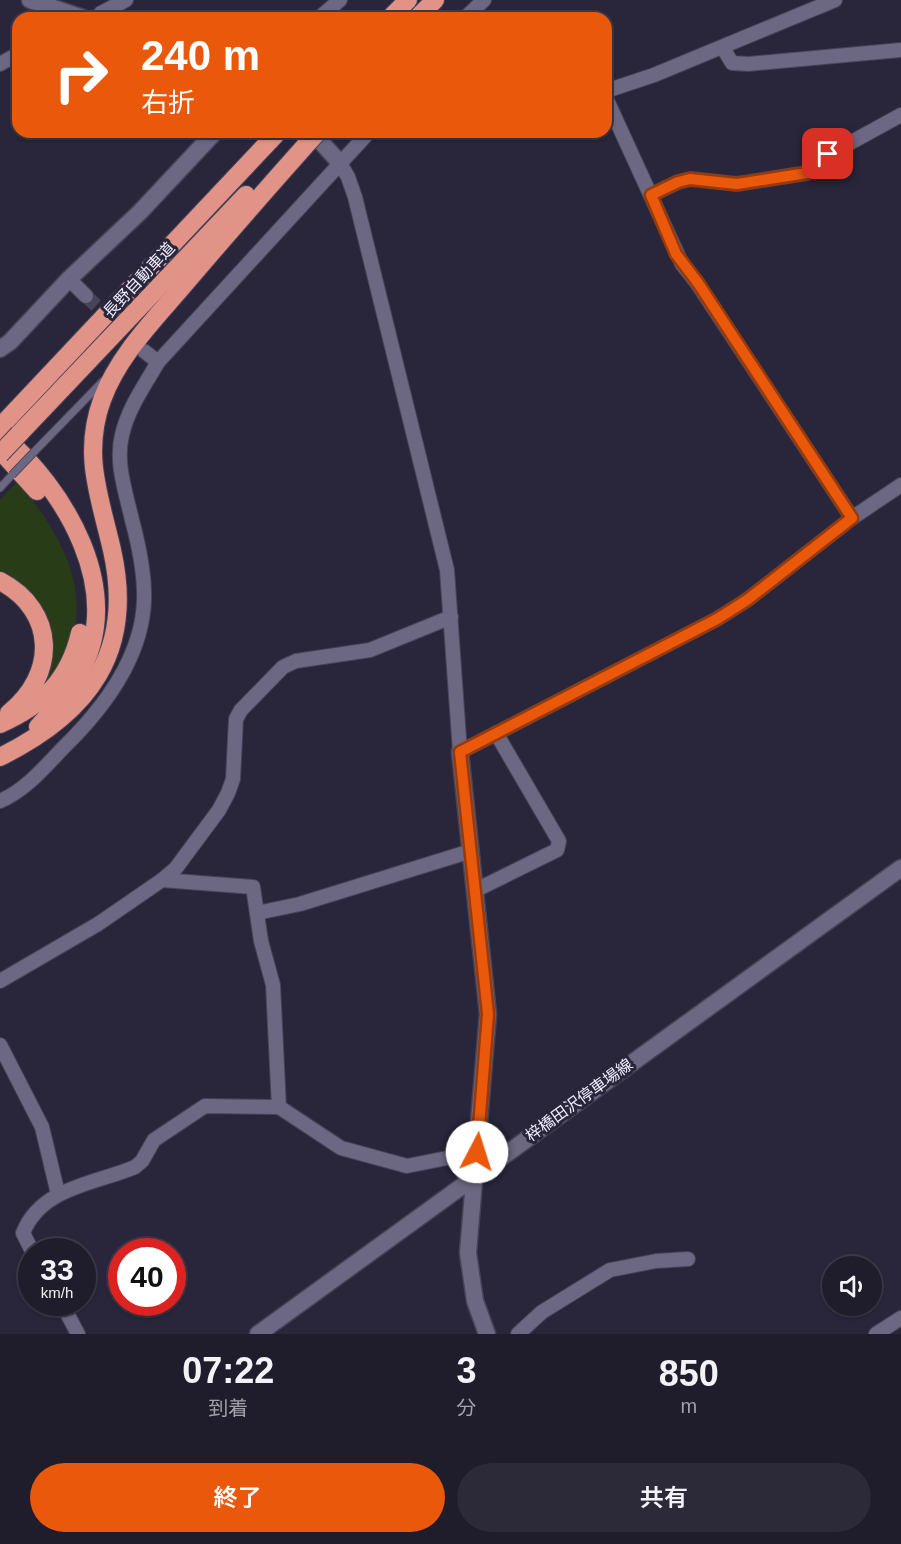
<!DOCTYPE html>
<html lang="ja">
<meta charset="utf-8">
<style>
body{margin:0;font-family:Helvetica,"Noto Sans JP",sans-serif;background:#2c2938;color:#f1f3f6;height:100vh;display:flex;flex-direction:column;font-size:22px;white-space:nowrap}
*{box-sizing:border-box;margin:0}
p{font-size:20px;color:#a1a1a9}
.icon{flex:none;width:33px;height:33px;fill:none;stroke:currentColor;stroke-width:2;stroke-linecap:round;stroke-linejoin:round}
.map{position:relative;height:1334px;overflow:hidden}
.panel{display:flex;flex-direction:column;background:#1f1c2c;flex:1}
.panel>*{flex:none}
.banner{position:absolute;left:12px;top:12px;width:600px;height:126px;border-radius:18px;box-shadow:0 2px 4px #0004,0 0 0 2px #3c3a48;background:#ea580c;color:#fff;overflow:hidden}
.buttons{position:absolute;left:822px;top:1256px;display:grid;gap:12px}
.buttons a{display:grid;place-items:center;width:60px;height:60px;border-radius:50%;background:#1f1c2c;box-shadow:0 2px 4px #0004,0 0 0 2px #3c3a48;font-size:30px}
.speed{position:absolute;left:18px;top:1238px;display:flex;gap:12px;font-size:30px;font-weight:700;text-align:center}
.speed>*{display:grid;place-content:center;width:78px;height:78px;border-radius:50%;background:#1f1c2c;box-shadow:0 2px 4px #0004,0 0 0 2px #3c3a48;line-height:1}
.speed small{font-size:15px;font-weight:400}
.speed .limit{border:9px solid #d22;background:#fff;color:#111}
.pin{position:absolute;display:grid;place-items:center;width:51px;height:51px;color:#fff;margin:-26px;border-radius:12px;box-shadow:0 3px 9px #0006}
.me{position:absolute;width:66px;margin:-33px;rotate:5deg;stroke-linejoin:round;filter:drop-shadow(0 0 4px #0008)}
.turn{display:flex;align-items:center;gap:21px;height:126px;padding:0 30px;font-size:27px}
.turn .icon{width:78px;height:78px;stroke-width:2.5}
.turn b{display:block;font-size:42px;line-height:51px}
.eta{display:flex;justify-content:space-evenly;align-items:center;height:102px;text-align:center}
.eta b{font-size:36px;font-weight:600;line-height:42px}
.cta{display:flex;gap:12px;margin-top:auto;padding:12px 30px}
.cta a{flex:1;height:69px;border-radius:36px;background:#ea580c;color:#fff;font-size:24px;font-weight:600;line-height:69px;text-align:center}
.cta a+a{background:#2c2938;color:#f1f3f6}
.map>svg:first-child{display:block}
</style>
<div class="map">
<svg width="901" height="1334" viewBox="0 0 901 1334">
<rect width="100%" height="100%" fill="#29253b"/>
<!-- green -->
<path fill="#283d17" d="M18,481C50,522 85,571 75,626C71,645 60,665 52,682L45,677L51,643L0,575V500Z"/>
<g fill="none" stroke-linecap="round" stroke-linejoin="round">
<!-- minor-tunnel -->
<path stroke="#474358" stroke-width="14" stroke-dasharray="14 7" stroke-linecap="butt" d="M86,296L141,347"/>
<defs>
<g id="service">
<path d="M34,452L107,377"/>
<path d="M0,488L12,475"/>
</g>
<g id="minor">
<path d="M97,18L101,13L126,0"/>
<path d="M319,18L340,0"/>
<path d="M465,18L484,0"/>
<path d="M723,48L732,63L748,64L901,50"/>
<path d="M0,64L18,54"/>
<path d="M606,91L654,75L835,0"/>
<path d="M606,98L682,264L697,283L852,518"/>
<path d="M340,163L348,177L355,197L447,570L460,752L717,619L747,600L852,518L901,485"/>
<path d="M651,195L678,182L691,179L737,184L807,173L828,155L901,115"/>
<path d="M69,279L86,296"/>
<path d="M144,351L158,362"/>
<path d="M0,801C29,789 50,760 72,739C108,702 142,655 144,601C145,574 139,546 132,520C126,493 115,463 122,435C128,408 145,385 158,362L369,132"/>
<path d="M162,880L253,887L261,941L273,985L279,1107"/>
<path d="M476,890L557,850L559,841L496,733"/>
<path d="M257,913L300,904L471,851"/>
<path d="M0,981L98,924L162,880L176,868L219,810L228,793L233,779L236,719L241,710L283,667L296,661L370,650L451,617"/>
<path d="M0,1045L42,1127L58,1194"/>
<path d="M32,1251L23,1233C41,1187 95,1184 135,1167L142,1161L154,1140L205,1106L279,1107L341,1148L407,1166L477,1152"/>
<path d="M61,1302L78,1334"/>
<path d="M518,1334L542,1312L610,1270L656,1261L688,1259"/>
<path d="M876,1334L901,1318"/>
</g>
<g id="tertiary">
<path d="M30,0L83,18"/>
<path d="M312,132L340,163"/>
<path d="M0,349L10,342L69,279L140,212L215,132"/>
<path d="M460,752L488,1014L468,1253L475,1301L487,1334"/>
</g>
<path id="secondary" d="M258,1334L901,868"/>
<g id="motorway">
<path d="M390,18L408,0"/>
<path d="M417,18L435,0"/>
<path d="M0,427L278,132"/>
<path d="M0,433C65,489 128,592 78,676C67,695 52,711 38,727"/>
<path d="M19,434L246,195"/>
<path d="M0,450L37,491"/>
<path d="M0,581C57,611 57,675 9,713"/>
<path d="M0,724C43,705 69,680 80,633"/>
<path d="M0,757C89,713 135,652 112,550C100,497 82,455 102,400C118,356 153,321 183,286C223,239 264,192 305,146"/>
</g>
</defs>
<!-- service casing -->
<use href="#service" stroke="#474357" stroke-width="9"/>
<!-- minor casing -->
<use href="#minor" stroke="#474357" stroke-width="16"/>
<!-- tertiary casing -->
<use href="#tertiary" stroke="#474357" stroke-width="19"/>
<!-- secondary casing -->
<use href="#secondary" stroke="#474357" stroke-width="19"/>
<!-- motorway casing -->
<use href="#motorway" stroke="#474357" stroke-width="20"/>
<!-- service -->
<use href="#service" stroke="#6c6883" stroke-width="7"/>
<!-- minor -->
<use href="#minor" stroke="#6c6883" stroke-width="14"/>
<!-- tertiary -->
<use href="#tertiary" stroke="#6c6883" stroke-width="16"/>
<!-- secondary -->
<use href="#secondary" stroke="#6c6883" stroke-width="16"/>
<!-- motorway -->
<use href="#motorway" stroke="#e29387" stroke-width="18"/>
<defs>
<path id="service-bridge" d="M12,475L34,452"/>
<g id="motorway-bridge">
<path d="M305,146L318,132"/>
<path d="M0,454L19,434"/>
</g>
</defs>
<!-- service-bridge casing -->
<use href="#service-bridge" stroke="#474357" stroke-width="9" stroke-linecap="butt"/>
<!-- motorway-bridge casing -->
<use href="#motorway-bridge" stroke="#474357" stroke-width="20" stroke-linecap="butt"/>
<!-- service-bridge -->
<use href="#service-bridge" stroke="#6c6883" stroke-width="7"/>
<!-- motorway-bridge -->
<use href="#motorway-bridge" stroke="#e29387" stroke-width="18"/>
</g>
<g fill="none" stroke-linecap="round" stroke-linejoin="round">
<defs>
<path id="route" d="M477,1152L488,1014L460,752L717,619L747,600L852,518L698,283L676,254L651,195L678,182L690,179L737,184L807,173L828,154"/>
</defs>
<!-- route casing -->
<use href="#route" stroke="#983908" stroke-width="15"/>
<!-- route -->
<use href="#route" stroke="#ea580c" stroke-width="10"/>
</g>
<g text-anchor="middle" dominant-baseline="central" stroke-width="6" stroke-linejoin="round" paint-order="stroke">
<!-- street labels -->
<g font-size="16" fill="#f0eefd" stroke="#29253b">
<text transform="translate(139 280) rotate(-47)">長野自動車道</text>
<text transform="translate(579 1100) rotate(-36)">梓橋田沢停車場線</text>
</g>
</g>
</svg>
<div class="buttons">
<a><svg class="icon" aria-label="sound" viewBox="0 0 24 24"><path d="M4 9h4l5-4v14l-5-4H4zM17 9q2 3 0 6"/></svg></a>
</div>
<div class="speed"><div>33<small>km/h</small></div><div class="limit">40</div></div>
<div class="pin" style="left:828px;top:154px;background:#d93025"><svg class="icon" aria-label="arrive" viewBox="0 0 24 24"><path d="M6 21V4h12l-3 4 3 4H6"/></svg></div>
<svg class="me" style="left:477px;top:1152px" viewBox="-20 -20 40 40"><circle r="19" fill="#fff"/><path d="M0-13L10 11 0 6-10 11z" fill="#ea580c"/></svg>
<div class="banner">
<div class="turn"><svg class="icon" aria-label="right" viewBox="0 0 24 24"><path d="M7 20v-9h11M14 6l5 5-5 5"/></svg><div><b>240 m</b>右折</div></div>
</div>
</div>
<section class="panel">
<div class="eta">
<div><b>07:22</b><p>到着</p></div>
<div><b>3</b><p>分</p></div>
<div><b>850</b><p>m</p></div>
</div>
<div class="cta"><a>終了</a><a>共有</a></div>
</section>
